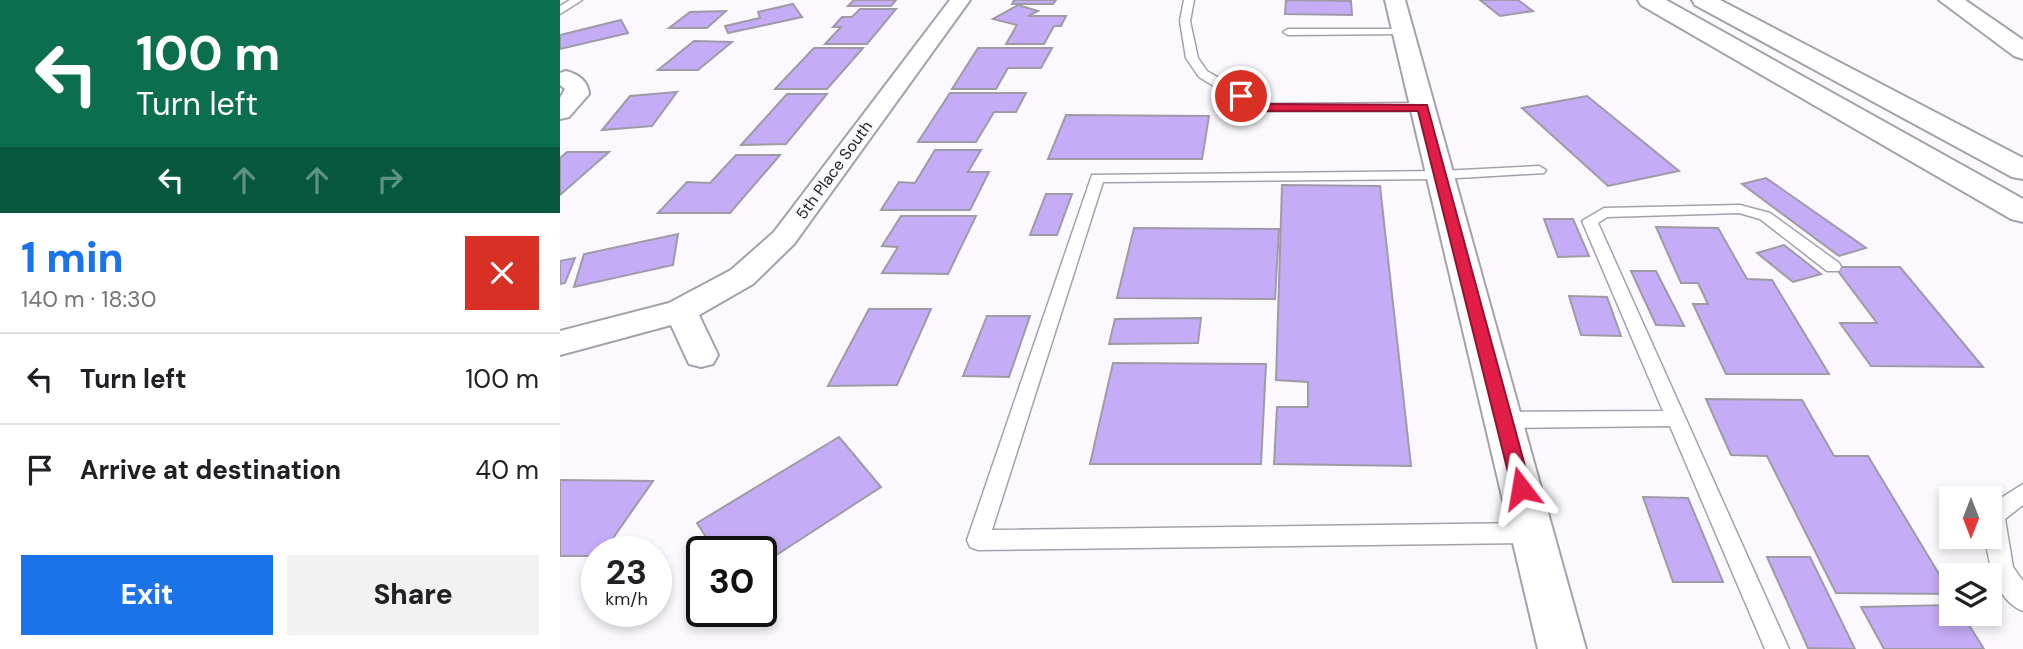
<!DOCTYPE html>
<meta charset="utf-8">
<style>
body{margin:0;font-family:"DM Sans",sans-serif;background:#f2f2f2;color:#202124;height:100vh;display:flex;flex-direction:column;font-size:26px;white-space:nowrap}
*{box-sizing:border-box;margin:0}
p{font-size:23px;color:#757577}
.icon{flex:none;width:38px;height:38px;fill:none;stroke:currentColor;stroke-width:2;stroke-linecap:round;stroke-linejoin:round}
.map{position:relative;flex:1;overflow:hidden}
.drawer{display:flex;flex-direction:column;background:#fff;width:560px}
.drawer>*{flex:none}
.hud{background:#0b6e4f;color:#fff;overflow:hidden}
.needle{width:46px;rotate:180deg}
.fabs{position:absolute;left:1379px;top:486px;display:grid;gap:14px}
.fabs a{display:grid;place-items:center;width:63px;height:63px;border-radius:0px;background:#fff;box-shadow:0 4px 10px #0003;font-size:35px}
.speed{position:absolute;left:21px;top:536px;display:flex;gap:14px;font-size:35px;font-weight:700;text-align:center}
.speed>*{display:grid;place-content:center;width:91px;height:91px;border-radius:50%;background:#fff;box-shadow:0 4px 10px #0003;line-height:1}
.speed small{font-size:18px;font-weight:400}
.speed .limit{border:4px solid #111;border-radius:10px;background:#fff;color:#111}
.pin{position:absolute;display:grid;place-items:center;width:60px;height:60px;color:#fff;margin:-30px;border:4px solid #fff;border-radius:50%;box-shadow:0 2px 7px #0007}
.me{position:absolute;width:77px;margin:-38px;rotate:346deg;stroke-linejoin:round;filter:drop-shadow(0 0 5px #0008)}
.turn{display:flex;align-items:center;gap:24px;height:147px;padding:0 21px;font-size:32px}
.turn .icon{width:91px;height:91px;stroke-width:2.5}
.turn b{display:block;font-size:49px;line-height:60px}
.lanes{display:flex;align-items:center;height:66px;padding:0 21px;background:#0003;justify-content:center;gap:35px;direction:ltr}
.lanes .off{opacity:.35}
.round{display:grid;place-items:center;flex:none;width:74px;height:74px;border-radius:0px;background:#f2f2f2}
.overview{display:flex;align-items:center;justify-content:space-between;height:119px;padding:0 21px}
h1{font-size:42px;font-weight:800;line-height:52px;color:#1a73e8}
.button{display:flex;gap:14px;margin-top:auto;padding:14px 21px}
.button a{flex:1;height:80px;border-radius:0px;background:#1a73e8;color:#fff;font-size:28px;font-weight:800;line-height:80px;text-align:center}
.button a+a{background:#f2f2f2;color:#202124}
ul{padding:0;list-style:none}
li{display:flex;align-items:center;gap:21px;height:91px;padding:0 21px;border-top:2px solid #e0e0e0}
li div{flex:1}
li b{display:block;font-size:26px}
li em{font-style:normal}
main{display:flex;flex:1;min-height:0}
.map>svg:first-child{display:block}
</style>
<main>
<section class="drawer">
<div class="hud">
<div class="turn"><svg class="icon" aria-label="left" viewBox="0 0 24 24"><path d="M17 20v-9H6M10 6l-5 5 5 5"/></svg><div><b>100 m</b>Turn left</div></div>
<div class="lanes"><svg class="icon" aria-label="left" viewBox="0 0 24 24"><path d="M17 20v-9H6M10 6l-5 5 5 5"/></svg><svg class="icon off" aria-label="ahead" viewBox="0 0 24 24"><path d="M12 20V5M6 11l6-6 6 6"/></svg><svg class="icon off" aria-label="ahead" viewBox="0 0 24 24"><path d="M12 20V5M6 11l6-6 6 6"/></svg><svg class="icon off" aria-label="right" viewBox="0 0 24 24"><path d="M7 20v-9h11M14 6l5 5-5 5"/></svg></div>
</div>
<div class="overview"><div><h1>1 min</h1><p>140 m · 18:30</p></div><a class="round" style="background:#d93025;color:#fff"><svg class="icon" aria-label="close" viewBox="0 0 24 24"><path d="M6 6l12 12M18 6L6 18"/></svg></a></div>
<ul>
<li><svg class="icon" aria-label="left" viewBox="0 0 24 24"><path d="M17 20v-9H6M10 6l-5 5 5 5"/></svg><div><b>Turn left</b></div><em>100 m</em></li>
<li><svg class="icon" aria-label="arrive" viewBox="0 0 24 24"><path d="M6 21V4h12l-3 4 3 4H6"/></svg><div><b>Arrive at destination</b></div><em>40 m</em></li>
</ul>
<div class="button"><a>Exit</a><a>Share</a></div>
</section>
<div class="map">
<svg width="1463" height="649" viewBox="0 0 1463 649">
<rect width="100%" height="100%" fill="#fbf9fe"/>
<!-- building -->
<g fill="#c5acf6" stroke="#9e9ba6" stroke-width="2">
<path d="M294,0H336L331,6H288Z"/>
<path d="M454,0H496L493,4H452Z"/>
<path d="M726,0L791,1L792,15L725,14Z"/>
<path d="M920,0H958L973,11L940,16Z"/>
<path d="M233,4L242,17L168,33L165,26L200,18L198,12Z"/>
<path d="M458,5L478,11L468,16H506L501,26H494L484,44H446L457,25L433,19Z"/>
<path d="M300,9H336L307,44H265L281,27H273L282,17H292Z"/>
<path d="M166,11L147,28H109L130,12Z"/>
<path d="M61,20L68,33L0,49V35Z"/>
<path d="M134,41L172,42L138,70H98Z"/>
<path d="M254,48H303L267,89H215Z"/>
<path d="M418,48H492L481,68H448L436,89H392Z"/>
<path d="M117,92L92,126L42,130L70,96Z"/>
<path d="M390,93H466L456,112H434L416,142H358Z"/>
<path d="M227,94H267L226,144L181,145Z"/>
<path d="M1027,96L1119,171L1048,186L962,108Z"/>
<path d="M506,115L649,116L642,159H488Z"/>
<path d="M375,150H421L408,172H429L410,210H321L339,182L355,183Z"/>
<path d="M7,152H49L0,195V158Z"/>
<path d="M176,155H220L170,213H98L127,182L150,183Z"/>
<path d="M1206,178L1306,248L1279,256L1182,184Z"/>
<path d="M722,185L820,186L851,466L714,464L717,407H748V382L716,380Z"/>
<path d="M486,194H512L497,235H470Z"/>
<path d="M341,216H416L388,274L322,273L338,247L322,246Z"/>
<path d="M984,219H1013L1029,256L998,257Z"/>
<path d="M1096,227L1158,228L1187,279L1212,280L1269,374H1166L1133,304H1148L1138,283H1121Z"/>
<path d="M574,228L719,229L715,299L557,298Z"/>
<path d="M118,234L113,265L14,287L24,254Z"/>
<path d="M1224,245L1261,274L1233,282L1197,253Z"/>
<path d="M15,258L5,283L0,284V261Z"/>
<path d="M1275,267H1340L1423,367L1311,366L1280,323H1317Z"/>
<path d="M1071,271H1096L1124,326L1096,325Z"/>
<path d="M1009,296L1047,297L1061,336L1021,335Z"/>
<path d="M309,309H371L337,385L268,386Z"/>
<path d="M427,316H470L449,377L403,376Z"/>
<path d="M641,318L638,343L549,344L555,319Z"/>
<path d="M553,363L706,364L701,464H530Z"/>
<path d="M1146,399L1242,400L1274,456H1308L1391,594L1276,593L1207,456L1171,455Z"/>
<path d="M279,437L321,487L201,565V551H155L137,523Z"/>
<path d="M0,480L93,481L44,551H37V556H0Z"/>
<path d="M1083,497L1128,498L1163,582H1113Z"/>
<path d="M1207,557H1250L1295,649L1248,648Z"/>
<path d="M1391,605V614H1402L1424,649H1324L1301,607Z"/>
</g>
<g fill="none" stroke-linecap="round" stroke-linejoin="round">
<defs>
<g id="service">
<path d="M10,0H22L0,14V6Z"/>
<path d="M624,0H634L630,21L638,58L647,71L703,104L863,103L869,107L863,111H696L639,77L626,58L620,21Z"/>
<path d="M844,29L848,30V34L728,35L723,32L728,29Z"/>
<path d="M979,166L986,170L984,173L881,179L543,182L432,530L973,523L981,526L984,533L981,540L973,543L418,550L410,547L407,540L532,175L881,171Z"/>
<path d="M1180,205L1210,213L1279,263L1281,267L1279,271H1267L1200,219L1179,213L1047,217L1038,223L1229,649H1205L1110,426L944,428L937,425L934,420L937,415L944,412L1103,411L1022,221L1044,208Z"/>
<path d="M1463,484V505L1445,519L1453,567L1463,581V611C1435,600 1429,563 1425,537H1430V505Z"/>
</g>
<g id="minor">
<path d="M390,0H410L234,244L193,284L139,315L158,355L153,364L141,367L129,364L111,325L0,355V331L109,303L171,270L214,232Z"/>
<path d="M825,0H845L1026,649H978Z"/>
<path d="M6,71C18,74 28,81 29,94L9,117L0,119V98L5,89L0,85V73Z"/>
</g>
<g id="motorway">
<path d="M1078,0H1106L1463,199V222L1451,219L1081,5Z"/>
<path d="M1132,0H1160L1463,158V179L1452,177L1135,5Z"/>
<path d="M1379,0H1405L1463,40V59L1454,56Z"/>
</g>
</defs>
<!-- service casing -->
<use href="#service" stroke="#a4a1ac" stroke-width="3"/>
<!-- minor casing -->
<use href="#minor" stroke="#a4a1ac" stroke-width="4"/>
<!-- motorway casing -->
<use href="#motorway" stroke="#a4a1ac" stroke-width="4"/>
<!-- service -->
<use href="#service" fill="#fff" fill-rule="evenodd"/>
<!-- minor -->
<use href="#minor" fill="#fff" fill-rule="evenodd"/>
<!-- motorway -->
<use href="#motorway" fill="#fff" fill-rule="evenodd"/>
</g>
<!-- route -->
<path fill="#e11d48" stroke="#92132f" stroke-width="2" d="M677,94H685L702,104L867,105L971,488L968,494L961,496L954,494L952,488L858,111H700L677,99Z"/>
<g text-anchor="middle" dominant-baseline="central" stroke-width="6" stroke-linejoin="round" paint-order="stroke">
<!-- far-street labels -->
<g font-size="16" fill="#242227" stroke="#fbf9fe">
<text transform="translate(274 170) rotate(-54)">5th Place South</text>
</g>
</g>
</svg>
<div class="fabs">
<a><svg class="needle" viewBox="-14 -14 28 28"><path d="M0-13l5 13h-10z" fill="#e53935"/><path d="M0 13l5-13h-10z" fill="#757577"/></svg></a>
<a><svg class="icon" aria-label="layers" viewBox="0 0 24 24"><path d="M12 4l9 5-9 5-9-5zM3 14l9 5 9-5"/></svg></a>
</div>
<div class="speed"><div>23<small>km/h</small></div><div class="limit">30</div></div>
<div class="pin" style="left:681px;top:96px;background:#d93025"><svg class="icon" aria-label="arrive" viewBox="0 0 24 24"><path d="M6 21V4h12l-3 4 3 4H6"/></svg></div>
<svg class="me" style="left:961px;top:488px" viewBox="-20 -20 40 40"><path d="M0-17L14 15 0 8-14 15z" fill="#e11d48" stroke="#fff" stroke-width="4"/></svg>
</div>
</main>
